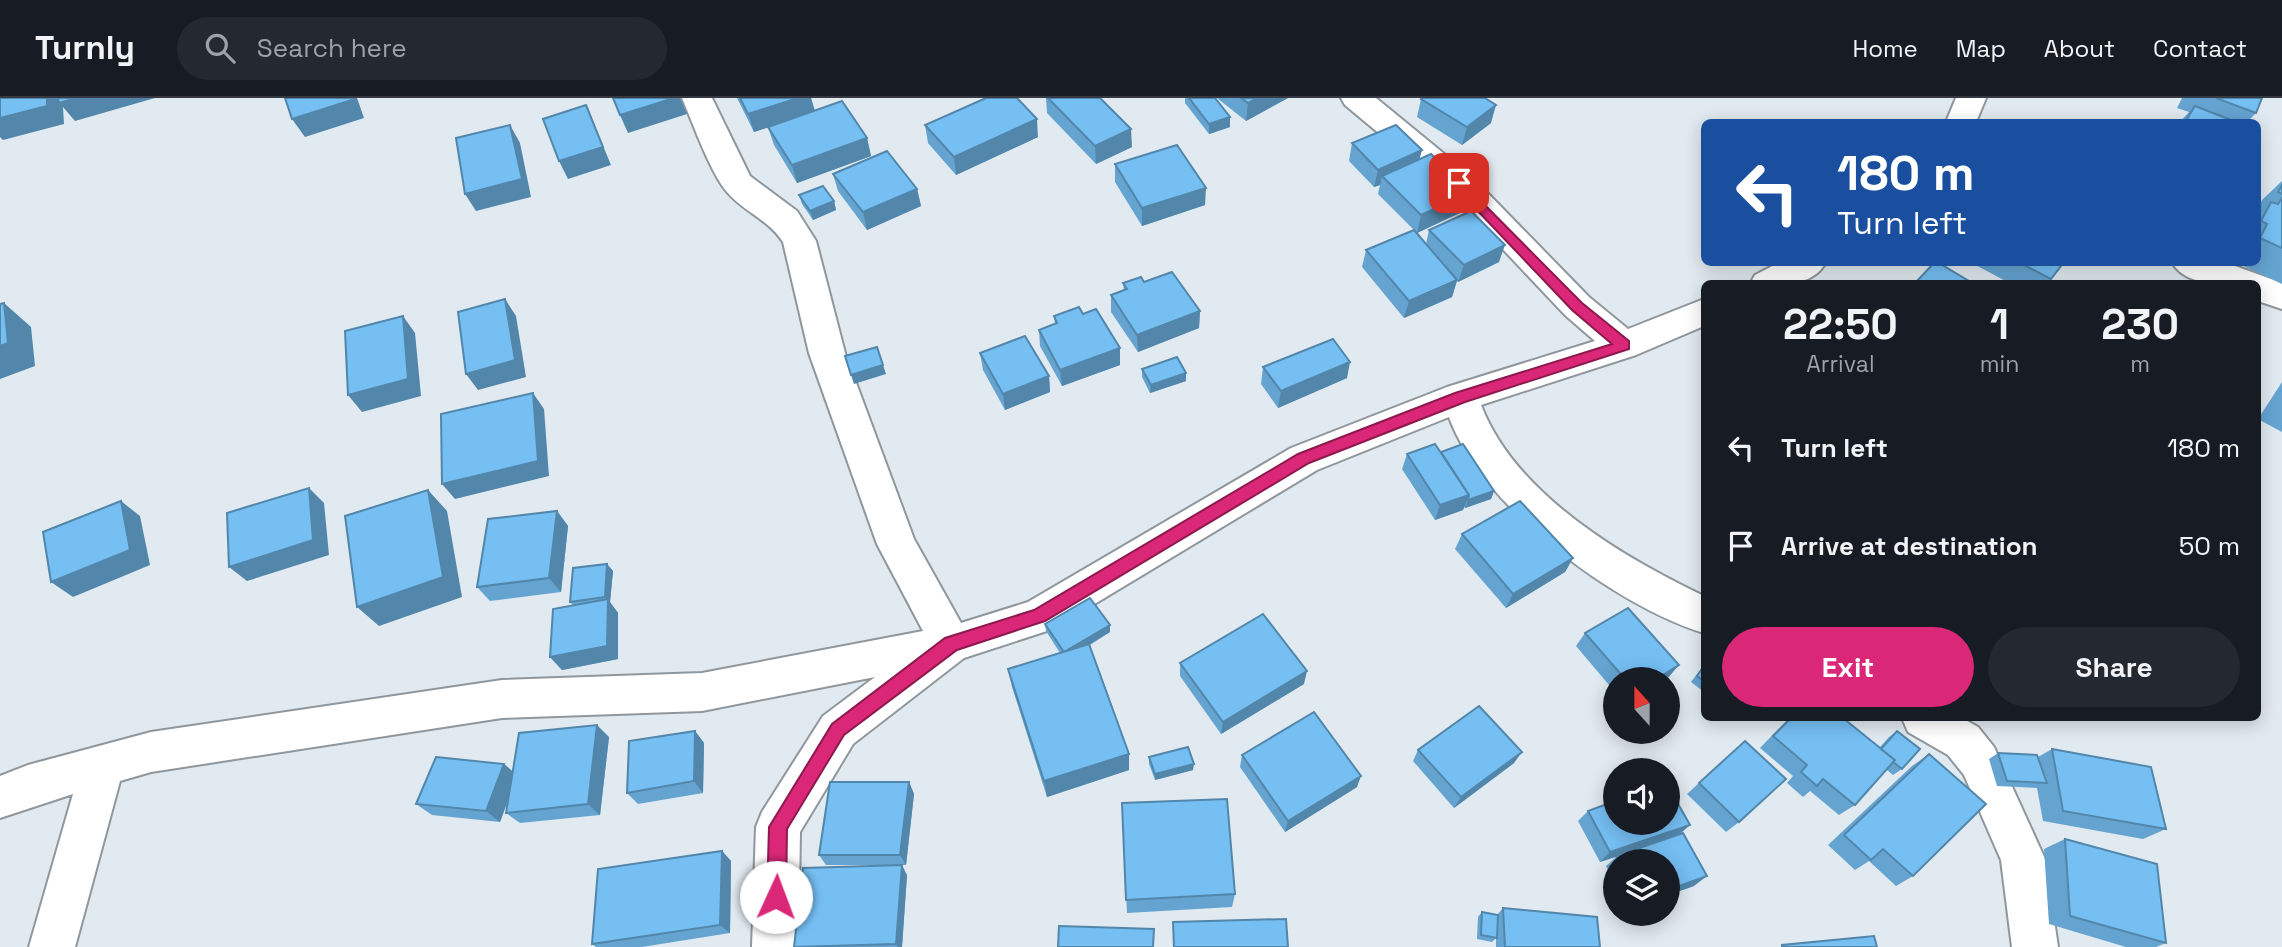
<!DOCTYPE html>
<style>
body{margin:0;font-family:"Space Grotesk",sans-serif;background:#242831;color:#f1f3f6;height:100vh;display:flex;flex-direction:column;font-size:26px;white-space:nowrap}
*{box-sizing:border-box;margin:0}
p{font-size:23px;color:#9ea1a6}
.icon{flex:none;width:38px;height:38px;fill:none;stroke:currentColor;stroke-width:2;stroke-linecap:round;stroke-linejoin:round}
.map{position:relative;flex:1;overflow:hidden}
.details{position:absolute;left:1701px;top:182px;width:560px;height:441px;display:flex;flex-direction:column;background:#171b24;border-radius:10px;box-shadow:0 4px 18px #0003}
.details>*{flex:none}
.top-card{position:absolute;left:1701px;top:21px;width:560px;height:147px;border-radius:10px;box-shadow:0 4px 18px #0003;background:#1a4fa0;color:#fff;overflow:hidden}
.needle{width:46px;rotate:339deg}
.tools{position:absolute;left:1603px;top:569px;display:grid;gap:14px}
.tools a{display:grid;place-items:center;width:77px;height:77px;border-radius:50%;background:#171b24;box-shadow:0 4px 18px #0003;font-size:35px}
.pin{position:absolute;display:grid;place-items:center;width:60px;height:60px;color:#fff;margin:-30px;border-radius:14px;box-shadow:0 4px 10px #0006}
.me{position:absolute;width:77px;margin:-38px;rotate:2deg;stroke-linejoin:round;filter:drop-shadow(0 0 5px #0008)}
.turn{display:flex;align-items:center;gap:24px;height:147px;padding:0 21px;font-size:32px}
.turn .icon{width:91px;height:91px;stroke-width:2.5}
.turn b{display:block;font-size:49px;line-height:60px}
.eta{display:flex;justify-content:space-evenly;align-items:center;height:119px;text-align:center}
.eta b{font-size:42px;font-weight:600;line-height:49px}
.cta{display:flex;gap:14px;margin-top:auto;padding:14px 21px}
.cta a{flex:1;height:80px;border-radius:42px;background:#db2777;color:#fff;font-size:28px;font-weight:600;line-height:80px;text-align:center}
.cta a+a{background:#242831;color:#f1f3f6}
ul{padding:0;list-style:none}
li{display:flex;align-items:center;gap:21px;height:98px;padding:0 21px}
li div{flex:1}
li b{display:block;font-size:26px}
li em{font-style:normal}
header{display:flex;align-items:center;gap:42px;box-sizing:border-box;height:98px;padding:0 35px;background:#171b24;border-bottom:2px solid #363941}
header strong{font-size:33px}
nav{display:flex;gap:38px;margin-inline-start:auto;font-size:24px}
.search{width:490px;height:63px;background:#242831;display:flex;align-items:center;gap:18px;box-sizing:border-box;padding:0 24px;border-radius:38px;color:#9ea1a6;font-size:26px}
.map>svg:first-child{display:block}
</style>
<header>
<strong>Turnly</strong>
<div class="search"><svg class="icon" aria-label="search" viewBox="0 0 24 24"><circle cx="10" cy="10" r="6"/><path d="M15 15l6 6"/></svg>Search here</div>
<nav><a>Home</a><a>Map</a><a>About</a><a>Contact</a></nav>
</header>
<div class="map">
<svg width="2282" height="849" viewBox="0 0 2282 849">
<rect width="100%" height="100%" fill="#e1eaf0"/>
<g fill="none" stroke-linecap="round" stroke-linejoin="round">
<defs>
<g id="minor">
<path d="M682,0H712L750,78L797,113L816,143L845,255L914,441L961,525L1028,504L1291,350L1447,289L1595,243L1565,217L1448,93L1345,7L1341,0H1376L1470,77L1589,199L1628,231L1704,201V228L1636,257L1481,307C1515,396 1622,459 1704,498V535C1615,508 1481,408 1449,319L1317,372L1053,531L964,560L853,646L800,734L798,849H752L756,729L762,714L823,618L875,579L702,613L502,620L151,674L120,683L75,849H29L73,696L0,720V678L28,667L151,634L502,582L702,575L923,533L877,446L809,255L783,144C769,122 744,114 727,94C710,74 693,25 682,0Z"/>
<path d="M1956,0H1986L1976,24H1946Z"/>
<path d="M1780,164H1826C1812,191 1776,186 1750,186L1755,177Z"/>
<path d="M2172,164H2224L2282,185V211L2258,203V186C2232,186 2186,191 2172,164Z"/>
<path d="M1902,620H1962L1978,629L1994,649L2045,761L2058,849H2012L2001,762L1964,677L1948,657L1908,634Z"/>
</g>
</defs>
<!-- minor casing -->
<use href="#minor" stroke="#8f979d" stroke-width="4"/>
<!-- minor -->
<use href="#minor" fill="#fff" fill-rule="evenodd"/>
</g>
<!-- wall -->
<g fill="#65a4d1">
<path d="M737,0H811L815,13L867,40L871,58L797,85L774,47L768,29L754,34Z"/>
<path d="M1046,0H1100L1132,49L1096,66L1047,15Z"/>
<path d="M1185,0H1215L1230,29L1209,36L1185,5Z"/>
<path d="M1217,0H1288L1246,23Z"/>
<path d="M2182,0H2262L2256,15L2247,24H2180L2189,14L2177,10Z"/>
<path d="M1421,1L1491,25L1462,47L1417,19Z"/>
<path d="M925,27L1038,39L956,77L928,45Z"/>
<path d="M1352,45L1422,52L1419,61L1471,94L1466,112L1417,135L1378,96L1380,87L1374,89L1349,63Z"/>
<path d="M1115,66L1205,107L1142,128L1115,84Z"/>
<path d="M833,76L917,91L921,108L867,132L838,93Z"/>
<path d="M2282,83V186L2235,164H2258V111L2262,102Z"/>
<path d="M799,97L834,103L836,112L813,122L802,106Z"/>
<path d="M1429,132L1499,164L1458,184L1457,183L1452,199L1404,220L1362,169L1366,152L1426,146Z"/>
<path d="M1970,164H2064L2048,186H2011Z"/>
<path d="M1144,184L1200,213L1199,230L1138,254L1111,214V197L1124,192L1123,185Z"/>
<path d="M1083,216L1120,267L1062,288L1040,248L1039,232L1055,226L1054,218Z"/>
<path d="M980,255L1049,278L1050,294L1005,312L983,272Z"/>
<path d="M1263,269L1347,280L1278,310L1261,286Z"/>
<path d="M1142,271L1186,283L1150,295L1142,279Z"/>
<path d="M2282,284V334L2258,321Z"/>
<path d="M1441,354L1494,393L1491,401L1465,410L1464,409L1463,412L1435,422L1402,371L1407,356Z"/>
<path d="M557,413L568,428L561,494L490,503L477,489Z"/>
<path d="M1462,436L1573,460L1565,474L1506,510L1455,451Z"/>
<path d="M607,466L613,473L610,504L618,515V561L562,572L550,559L573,507L570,504Z"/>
<path d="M1045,526L1110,527V534L1090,547L1129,672L1047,699L1012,589L1008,571L1060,555L1046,533Z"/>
<path d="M1585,535L1668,580L1615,581V594L1576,548Z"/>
<path d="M1180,565L1304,586L1221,636L1180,578Z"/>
<path d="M1704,567V594L1691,584Z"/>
<path d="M1789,620H1843L1880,649L1889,639L1897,633L1902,671L1893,677L1886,671L1855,707L1839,717L1810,693L1803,699L1787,685L1793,678L1760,650Z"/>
<path d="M695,633L704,645L703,695L638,706L627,695Z"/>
<path d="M609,639L600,717L520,725L506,715L509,700L500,724L432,717L416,706L504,666L513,674Z"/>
<path d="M1745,643L1739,724L1726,734L1687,696Z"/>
<path d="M2052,651L2166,731L2143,741L2043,723L2037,690L1997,688L1989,661L1998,655L2038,659Z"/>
<path d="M1418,652L1514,665L1454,710L1413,663Z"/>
<path d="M1929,656L1913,778L1896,788L1869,763L1855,772L1828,747L1912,668Z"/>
<path d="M1242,657L1357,689L1285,734L1240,669Z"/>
<path d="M1149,659L1193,672L1155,682L1149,666Z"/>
<path d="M909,684L914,696L906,767H826L819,757Z"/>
<path d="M1122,705L1235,796L1232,809L1127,815Z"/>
<path d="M1588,713L1690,727L1679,737L1694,788L1668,797V763H1615V786L1606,768L1616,759L1600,764L1578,723Z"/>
<path d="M2065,741L2166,845L2156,849H2126L2049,826L2044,751Z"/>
<path d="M722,753L731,763L730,835L642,849H596L592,846Z"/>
<path d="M907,777L902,849H794Z"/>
<path d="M1503,810L1600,849H1496V840L1492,844L1477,841L1478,819L1482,814L1497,817Z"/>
</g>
<!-- shaded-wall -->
<g fill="#5286aa">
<path d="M47,0H155L75,23L63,9L64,26L3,42L0,39V20Z"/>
<path d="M352,0H357L364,20L305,39L292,21Z"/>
<path d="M674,0H680L687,16L628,35L620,17Z"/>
<path d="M798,0H811L815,14L754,34L748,16Z"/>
<path d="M1257,0H1288L1246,23L1248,5Z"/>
<path d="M586,7L611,67L568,81L559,63Z"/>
<path d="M1496,7L1491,25L1462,47L1467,29Z"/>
<path d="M1230,19V29L1209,36V26Z"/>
<path d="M1037,21L1038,39L956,77L954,59Z"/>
<path d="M510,27L520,45L531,99L476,113L465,96Z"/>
<path d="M1131,31L1132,49L1096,66L1095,48Z"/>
<path d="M867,40L871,58L797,85L792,67Z"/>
<path d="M1422,52L1417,70L1382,78L1380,87L1374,89L1378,72Z"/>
<path d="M1206,90L1205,107L1142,128V110Z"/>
<path d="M917,91L921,108L867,132L863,114Z"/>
<path d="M1471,94L1466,112L1417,135L1421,117Z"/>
<path d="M834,103L836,112L813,122L810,113Z"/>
<path d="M1505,147L1499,164L1458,184L1464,167Z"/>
<path d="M1457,182L1452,199L1404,220L1409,203Z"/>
<path d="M505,201L516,218L526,279L478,292L466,276Z"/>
<path d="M4,205L31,229L35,268L0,281V248Z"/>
<path d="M1200,213L1199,230L1138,254L1137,237Z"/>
<path d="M403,218L415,235L421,298L362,314L348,297Z"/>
<path d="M1120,250V267L1062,288L1060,272Z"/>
<path d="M1350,264L1347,280L1278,310L1281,293Z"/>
<path d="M883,267L886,276L854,286L851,277Z"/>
<path d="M1186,275V283L1150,295L1151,287Z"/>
<path d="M1049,278L1050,294L1005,312L1003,296Z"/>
<path d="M533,295L544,311L549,378L455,401L442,386Z"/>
<path d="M309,390L324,405L329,457L247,483L229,469Z"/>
<path d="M428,392L447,413L462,499L379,528L357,509Z"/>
<path d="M1494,393L1491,401L1465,410L1468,402Z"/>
<path d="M1469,397L1463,412L1435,422L1440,407Z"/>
<path d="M121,403L140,418L150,467L73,499L51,484Z"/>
<path d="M557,413L568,428L561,494L549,480Z"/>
<path d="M1573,460L1565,474L1506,510L1513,496Z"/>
<path d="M607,466L613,473L610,504L618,515V561L562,572L550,559L608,503L605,499Z"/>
<path d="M1110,527V534L1065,561L1064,554Z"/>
<path d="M1679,567L1667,581H1656Z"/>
<path d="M1307,573L1304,586L1221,636L1223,624Z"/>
<path d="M597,627L609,639L600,717L588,706Z"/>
<path d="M695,633L704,645L703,695L694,683Z"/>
<path d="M1522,654L1514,665L1454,710L1461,699Z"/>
<path d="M1129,656V672L1047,699L1044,683Z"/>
<path d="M504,666L517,677L500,724L486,713Z"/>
<path d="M1194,666L1193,672L1155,682V676Z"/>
<path d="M1361,678L1357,689L1285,734L1288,723Z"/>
<path d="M909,684L914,696L906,767L900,757Z"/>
<path d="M1690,727L1678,737L1600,764L1610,754Z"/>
<path d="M722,753L731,763L730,835L720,827Z"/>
<path d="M902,767L907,777L902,849H898L896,846Z"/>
<path d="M1707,778L1694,788L1668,797V792Z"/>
</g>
<!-- building -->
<g fill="#75bff3" stroke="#5286aa" stroke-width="2">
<path d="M0,0H47V8L0,20Z"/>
<path d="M58,0H76L59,5Z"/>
<path d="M285,0H352V2L292,21Z"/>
<path d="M613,0H674L620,17Z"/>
<path d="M740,0H798L748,16Z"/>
<path d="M986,0H1017L1037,21L954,59L925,27Z"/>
<path d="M1048,0H1100L1131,31L1095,48Z"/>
<path d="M1189,0H1215L1230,19L1209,26Z"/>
<path d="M1241,0H1257L1248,5Z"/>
<path d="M1422,0H1485L1496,7L1467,29L1421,1Z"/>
<path d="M2216,0H2262L2256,15Z"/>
<path d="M842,3L867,40L792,67L768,29Z"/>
<path d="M586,7L603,49L559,63L543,21Z"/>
<path d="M2195,8L2236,24H2185Z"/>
<path d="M510,27L522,81L465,96L456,40Z"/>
<path d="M1396,27L1422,52L1378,72L1352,45Z"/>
<path d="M1177,47L1206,90L1142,110L1115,66Z"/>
<path d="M887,53L917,91L863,114L833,76Z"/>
<path d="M1431,56L1471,94L1421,117L1382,78Z"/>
<path d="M2282,87V96L2278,94Z"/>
<path d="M823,88L834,103L810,113L799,97Z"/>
<path d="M2282,100V150L2260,140L2267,126L2261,123L2271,104L2278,106Z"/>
<path d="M1471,113L1505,147L1464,167L1429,132Z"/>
<path d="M1414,132L1457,182L1409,203L1366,152Z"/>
<path d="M1935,164H1937L1974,186H1914Z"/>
<path d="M2018,164H2064L2051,181Z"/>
<path d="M1172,174L1200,213L1137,237L1111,197L1127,191L1123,185L1141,179L1144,184Z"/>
<path d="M505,201L515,262L466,276L458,214Z"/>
<path d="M4,205L8,245L0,248V206Z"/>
<path d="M1079,209L1083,216L1096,211L1120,250L1060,272L1039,232L1057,225L1054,218Z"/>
<path d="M403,218L408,281L348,297L345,233Z"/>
<path d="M1025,238L1049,278L1003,296L980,255Z"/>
<path d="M1333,241L1350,264L1281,293L1263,269Z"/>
<path d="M877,249L883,267L851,277L845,258Z"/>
<path d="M1177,259L1186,275L1151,287L1142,271Z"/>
<path d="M533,295L538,363L442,386L441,316Z"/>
<path d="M1435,346L1469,397L1440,407L1407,356Z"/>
<path d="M1463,346L1494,393L1468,402L1469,397L1441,354Z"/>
<path d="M309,390L313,442L229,469L227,415Z"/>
<path d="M428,392L443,479L357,509L345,418Z"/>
<path d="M121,403L130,452L51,484L43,434Z"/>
<path d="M1520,403L1573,460L1513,496L1462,436Z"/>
<path d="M557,413L549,480L477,489L488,421Z"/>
<path d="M607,466L605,499L570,504L573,470Z"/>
<path d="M1090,500L1110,527L1064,554L1045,526Z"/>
<path d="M608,501L607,548L550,559L553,511Z"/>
<path d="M1628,510L1679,567L1656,581H1625L1585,535Z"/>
<path d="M1263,516L1307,573L1223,624L1180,565Z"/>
<path d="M1089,546L1129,656L1044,683L1008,571Z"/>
<path d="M1704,568V583L1697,578Z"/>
<path d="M1479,608L1522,654L1461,699L1418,652Z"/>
<path d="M1314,614L1361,678L1288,723L1242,657Z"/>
<path d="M1791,620H1843L1895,662L1855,707L1823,681L1817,688L1801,674L1807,667L1773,638Z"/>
<path d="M597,627L588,706L506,715L519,635Z"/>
<path d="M695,633L694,683L627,695L629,643Z"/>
<path d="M1897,633L1920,651L1902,671L1893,664L1895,662L1881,651Z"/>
<path d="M1745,643L1786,681L1739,724L1699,685Z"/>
<path d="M1188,649L1194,666L1155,676L1149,659Z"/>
<path d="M2052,651L2151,669L2166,731L2063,713Z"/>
<path d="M1998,655L2037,657L2047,685L2007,683Z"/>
<path d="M1929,656L1986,706L1913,778L1883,751L1871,762L1844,737Z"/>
<path d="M436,659L504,666L486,713L416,706Z"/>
<path d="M830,684H909L900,757H819Z"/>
<path d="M1668,688L1690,727L1610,754L1588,713L1615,703V724H1668Z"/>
<path d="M1227,701L1235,796L1126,802L1122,705Z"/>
<path d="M1683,735L1707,778L1668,792V763H1619L1616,758Z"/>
<path d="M2065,741L2157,766L2166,845L2070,818Z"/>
<path d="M722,753L720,827L592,846L598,771Z"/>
<path d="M902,767L896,846L794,849L803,770Z"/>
<path d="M1503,810L1597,819L1600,849H1505Z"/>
<path d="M1482,814L1498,817L1497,840L1481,837Z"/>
<path d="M1286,821L1288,849H1174L1173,824Z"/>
<path d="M1059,828L1154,831L1153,849H1058Z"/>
<path d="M1874,838L1877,849H1782V847Z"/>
</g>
<!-- route -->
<path fill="#db2777" stroke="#8e194d" stroke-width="2" d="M1459,81L1582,205L1629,243V251L1465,304L1309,365L1045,523L957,552L844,637L787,731L786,799L783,805L776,808L770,805L767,799L769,729L832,626L945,540L1034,512L1298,356L1455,295L1612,246L1572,212L1455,89V82Z"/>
</svg>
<div class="tools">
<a><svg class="needle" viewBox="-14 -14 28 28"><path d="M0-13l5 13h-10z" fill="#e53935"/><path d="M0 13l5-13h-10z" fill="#9ea1a6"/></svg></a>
<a><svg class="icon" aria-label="sound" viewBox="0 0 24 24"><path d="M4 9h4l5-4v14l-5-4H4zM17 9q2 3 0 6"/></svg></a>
<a><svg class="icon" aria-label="layers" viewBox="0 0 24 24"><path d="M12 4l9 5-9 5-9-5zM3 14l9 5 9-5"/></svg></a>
</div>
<div class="pin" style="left:1459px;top:85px;background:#d93025"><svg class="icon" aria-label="arrive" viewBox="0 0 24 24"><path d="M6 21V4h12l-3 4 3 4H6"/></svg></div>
<svg class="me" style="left:776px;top:799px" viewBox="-20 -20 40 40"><circle r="19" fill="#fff"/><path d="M0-13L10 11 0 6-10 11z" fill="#db2777"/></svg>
<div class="top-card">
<div class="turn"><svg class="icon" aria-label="left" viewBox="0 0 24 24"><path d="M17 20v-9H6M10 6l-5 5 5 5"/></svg><div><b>180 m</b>Turn left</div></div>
</div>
<section class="details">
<div class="eta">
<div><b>22:50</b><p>Arrival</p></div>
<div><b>1</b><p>min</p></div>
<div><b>230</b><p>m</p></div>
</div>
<ul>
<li><svg class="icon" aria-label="left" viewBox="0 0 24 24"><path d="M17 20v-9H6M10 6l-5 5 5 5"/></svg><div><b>Turn left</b></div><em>180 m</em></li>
<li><svg class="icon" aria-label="arrive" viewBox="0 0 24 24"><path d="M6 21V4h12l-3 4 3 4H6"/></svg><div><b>Arrive at destination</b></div><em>50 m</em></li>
</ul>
<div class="cta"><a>Exit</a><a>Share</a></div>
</section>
</div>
